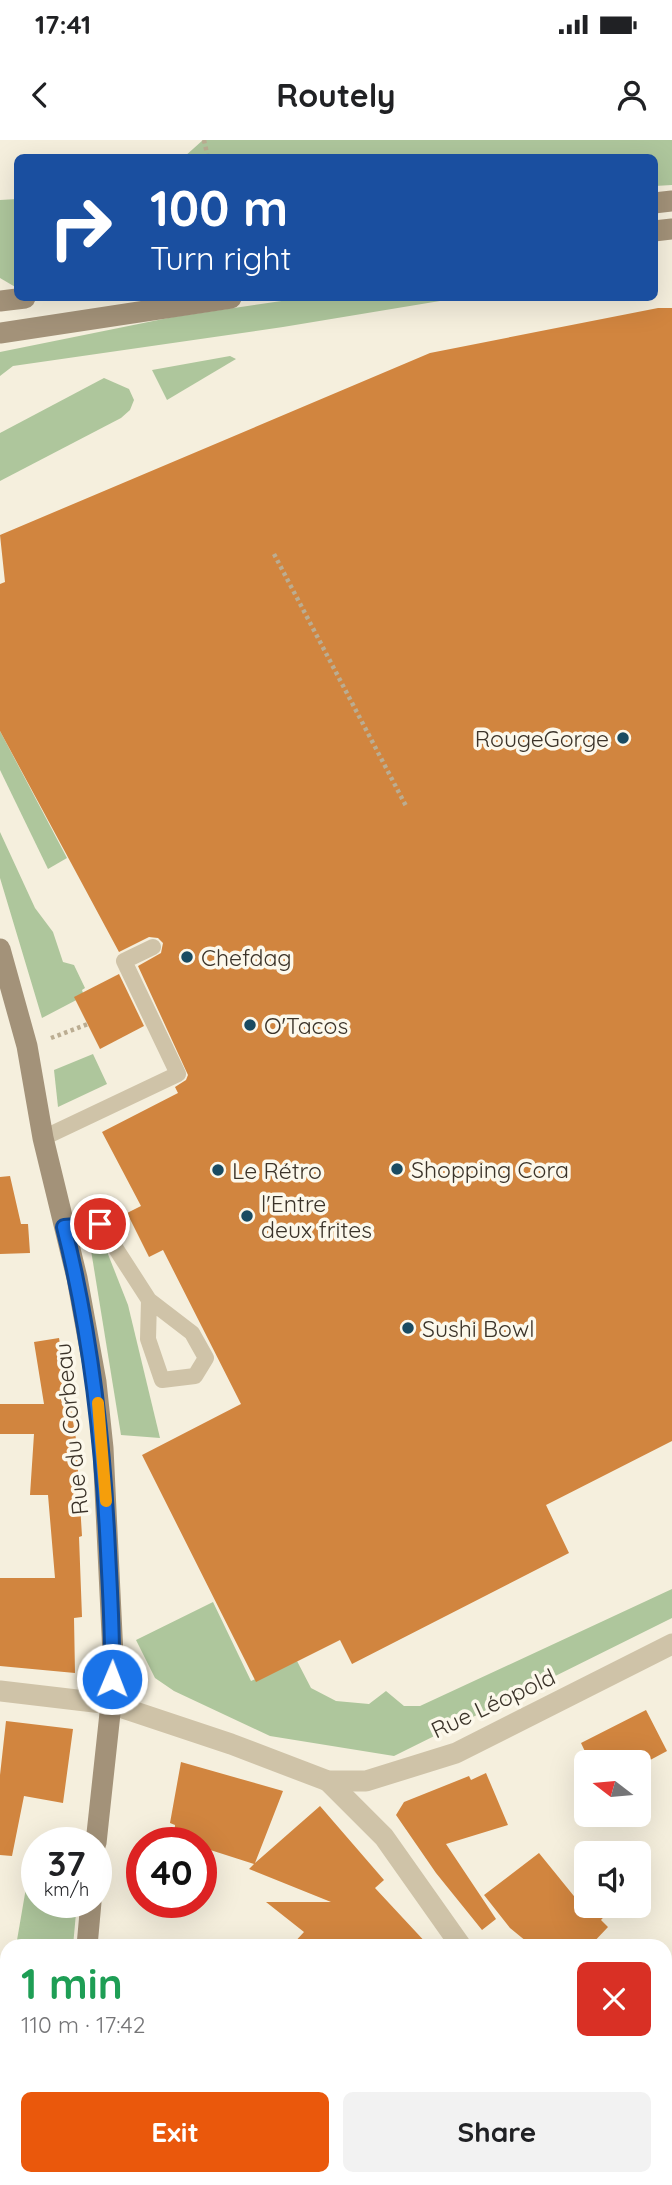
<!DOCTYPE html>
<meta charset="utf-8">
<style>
body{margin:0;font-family:Quicksand,sans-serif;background:#f2f2f2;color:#202124;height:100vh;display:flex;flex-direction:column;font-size:26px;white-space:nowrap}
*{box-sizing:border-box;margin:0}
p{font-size:23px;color:#757577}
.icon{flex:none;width:38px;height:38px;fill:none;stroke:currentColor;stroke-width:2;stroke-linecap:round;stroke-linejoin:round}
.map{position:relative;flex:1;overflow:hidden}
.side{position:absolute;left:0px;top:1799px;width:672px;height:247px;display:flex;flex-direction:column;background:#fff;border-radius:21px 21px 0 0;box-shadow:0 7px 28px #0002}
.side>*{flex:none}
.banner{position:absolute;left:14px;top:14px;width:644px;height:147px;border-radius:10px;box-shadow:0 7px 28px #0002;background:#1a4fa0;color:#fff;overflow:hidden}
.needle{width:46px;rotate:286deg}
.controls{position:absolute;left:574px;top:1610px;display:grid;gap:14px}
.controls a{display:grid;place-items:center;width:77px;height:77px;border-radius:10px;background:#fff;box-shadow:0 7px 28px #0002;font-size:35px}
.speed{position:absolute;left:21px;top:1687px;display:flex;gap:14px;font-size:35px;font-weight:700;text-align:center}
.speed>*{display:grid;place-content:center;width:91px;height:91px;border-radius:50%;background:#fff;box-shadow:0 7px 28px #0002;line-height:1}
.speed small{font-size:18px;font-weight:400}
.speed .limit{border:10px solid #d22;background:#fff;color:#111}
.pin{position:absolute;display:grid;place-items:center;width:60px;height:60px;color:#fff;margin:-30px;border:4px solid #fff;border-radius:50%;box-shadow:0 2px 7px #0007}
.me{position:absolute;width:77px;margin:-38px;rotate:1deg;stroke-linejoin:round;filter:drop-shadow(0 0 5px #0008)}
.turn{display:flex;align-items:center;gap:24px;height:147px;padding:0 21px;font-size:32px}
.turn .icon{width:91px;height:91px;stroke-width:2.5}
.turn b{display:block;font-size:49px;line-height:60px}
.round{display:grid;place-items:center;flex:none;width:74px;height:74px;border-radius:10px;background:#f2f2f2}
.overview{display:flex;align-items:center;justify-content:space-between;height:119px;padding:0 21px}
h1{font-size:42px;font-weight:700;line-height:52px;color:#1e9e55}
.primary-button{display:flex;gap:14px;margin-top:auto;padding:14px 21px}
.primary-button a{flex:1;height:80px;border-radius:10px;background:#ea580c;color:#fff;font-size:28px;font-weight:700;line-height:80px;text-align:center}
.primary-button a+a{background:#f2f2f2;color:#202124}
.status{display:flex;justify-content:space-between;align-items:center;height:49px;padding:0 35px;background:#fff;direction:ltr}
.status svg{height:19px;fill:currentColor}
header{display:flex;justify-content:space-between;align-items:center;height:91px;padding:0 21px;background:#fff;font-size:32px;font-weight:700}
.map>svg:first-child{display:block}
</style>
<div class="status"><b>17:41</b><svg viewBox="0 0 49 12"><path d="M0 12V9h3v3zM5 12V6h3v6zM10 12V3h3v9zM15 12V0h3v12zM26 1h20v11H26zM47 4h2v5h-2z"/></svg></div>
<header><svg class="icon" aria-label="back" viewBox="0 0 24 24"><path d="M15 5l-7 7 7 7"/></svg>Routely<svg class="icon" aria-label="person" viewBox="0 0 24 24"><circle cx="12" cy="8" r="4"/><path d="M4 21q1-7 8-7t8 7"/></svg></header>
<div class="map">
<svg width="672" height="2045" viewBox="0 0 672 2045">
<rect width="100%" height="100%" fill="#f5efdd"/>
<!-- green -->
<g fill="#aec69c">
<path d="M203,0H672V45L655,46L654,18L184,17Z"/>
<path d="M17,59V148L0,138V60Z"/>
<path d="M302,158H458L283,187L13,226L0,236V212L173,177Z"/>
<path d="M230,216L236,219L167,260L152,230Z"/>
<path d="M104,238L129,249L134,260L130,270L121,278L0,341V293Z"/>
<path d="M0,591L67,718L48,729L0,630Z"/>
<path d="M0,692L35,768L53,792L63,822L74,825L85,848L82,850L84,856L42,878L0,738Z"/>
<path d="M93,914L107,944L58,967L54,930Z"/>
<path d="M90,1104H104L128,1165L160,1298L121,1295Z"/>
<path d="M672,1449V1478L394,1616L270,1596L174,1551L155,1538L136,1500L213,1462L251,1541L297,1521L311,1548L336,1561L369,1564L386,1551L404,1566H420Z"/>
<path d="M37,1706V1762H77L73,1806H16L33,1707Z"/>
<path d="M7,1859V2039H50L49,2045H0V1899Z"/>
</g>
<!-- building -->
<g fill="#d1853f">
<path d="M658,168H672V1301L546,1365L569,1413L352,1524L340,1500L256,1542L142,1315L241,1264L163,1110L149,1117L127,1073L141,1066L102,992L178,953L175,947L186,940L188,935L138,826L161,813L163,803L158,798L149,797L119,812L0,591V444L5,442L0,395L430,213Z"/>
<path d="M119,834L144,886L100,909L74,857Z"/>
<path d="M10,1036L21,1084H28L30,1113L0,1114V1037Z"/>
<path d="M59,1198L76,1299L82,1396L79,1397L82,1477L74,1478L75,1533L0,1526V1438H55L48,1355H30L34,1294H0V1264H44L34,1202Z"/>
<path d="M646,1570L667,1611L639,1626V1622H590L581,1603Z"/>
<path d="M6,1581L73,1589L63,1663L24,1656L12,1716L0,1715V1635Z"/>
<path d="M181,1622L283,1651L255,1723L320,1666L384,1740L375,1748L429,1806H291L304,1792L266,1762H331L249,1729L254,1724L201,1707V1703H187L174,1698L175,1685L170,1683Z"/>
<path d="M486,1633L508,1685L446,1704L496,1779L482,1790L436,1733L396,1675L404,1662L469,1636L471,1640Z"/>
<path d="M539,1713L582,1766H614L601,1780L608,1787L590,1806H532L510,1788L484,1755Z"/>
</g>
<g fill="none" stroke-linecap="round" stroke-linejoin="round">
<!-- path -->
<g stroke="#bbad92" stroke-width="4.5" stroke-dasharray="3.5 3.5" stroke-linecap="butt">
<path d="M204,0L208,18"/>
<path d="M274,414L406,666"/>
<path d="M51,898L88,884"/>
</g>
<!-- lane -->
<g stroke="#cfc3a8" stroke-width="16">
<path d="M43,998L178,934L124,821L153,807"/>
<path d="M64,1087L100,1084L149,1160L148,1199L162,1240L195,1236L206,1218L192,1193L149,1160"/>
</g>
<!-- street -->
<g stroke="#cfc3a8" stroke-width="21">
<path d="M0,1551L111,1564L231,1604L328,1641H366L456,1613L672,1504"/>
<path d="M328,1641L384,1697L461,1806"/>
<path d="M665,1972L672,1978"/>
</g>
<!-- secondary -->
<g stroke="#a39279" stroke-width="21">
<path d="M654,63L672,61"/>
<path d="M654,91L672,89"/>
<path d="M0,161L25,158"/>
<path d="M0,193L231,158"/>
<path d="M0,809L27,906L43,998L77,1138L96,1242L103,1308L113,1515L111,1564L96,1703"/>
<path d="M87,1806L91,1762"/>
<path d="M71,2045L72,2039"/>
</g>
</g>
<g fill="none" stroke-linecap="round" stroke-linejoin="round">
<defs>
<path id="route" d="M100,1084L64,1087C91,1194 103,1301 108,1411C110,1454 113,1496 112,1539"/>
</defs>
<!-- route casing -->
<use href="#route" stroke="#114b97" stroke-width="18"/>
<!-- route -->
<use href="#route" stroke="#1a73e8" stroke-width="12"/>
<!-- slow -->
<path stroke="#f59e0b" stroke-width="12" d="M98,1263L106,1361"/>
</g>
<!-- markers -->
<g fill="#1a4b61" stroke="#fcf8eb" stroke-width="2.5">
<circle cx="623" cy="598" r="7"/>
<circle cx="187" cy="817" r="7"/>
<circle cx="250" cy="885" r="7"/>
<circle cx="397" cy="1029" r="7"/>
<circle cx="218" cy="1030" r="7"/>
<circle cx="247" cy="1076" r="7"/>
<circle cx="408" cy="1188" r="7"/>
</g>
<g text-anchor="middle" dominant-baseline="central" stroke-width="7" stroke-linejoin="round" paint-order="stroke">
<!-- poi labels -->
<g font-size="23" fill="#3b3329" stroke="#fcf8eb" text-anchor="start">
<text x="609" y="598" text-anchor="end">RougeGorge</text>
<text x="201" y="817">Chefdag</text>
<text x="264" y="885">O'Tacos</text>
<text x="411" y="1029">Shopping Cora</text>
<text x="232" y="1030">Le Rétro</text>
<text x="261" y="1063">l'Entre<tspan x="261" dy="26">deux frites</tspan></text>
<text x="422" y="1188">Sushi Bowl</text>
</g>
<!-- street labels -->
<g font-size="23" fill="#3b3329" stroke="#fcf8eb">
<text transform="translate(71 1289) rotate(-96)">Rue du Corbeau</text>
<text transform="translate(493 1563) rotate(-25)">Rue Léopold</text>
</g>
</g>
</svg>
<div class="controls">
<a><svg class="needle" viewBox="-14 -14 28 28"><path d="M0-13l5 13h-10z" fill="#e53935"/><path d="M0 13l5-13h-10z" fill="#757577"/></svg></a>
<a><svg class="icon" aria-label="sound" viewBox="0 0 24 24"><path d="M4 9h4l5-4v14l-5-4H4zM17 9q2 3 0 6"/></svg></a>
</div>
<div class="speed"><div>37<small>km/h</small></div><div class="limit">40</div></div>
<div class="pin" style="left:100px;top:1084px;background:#d93025"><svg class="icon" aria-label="arrive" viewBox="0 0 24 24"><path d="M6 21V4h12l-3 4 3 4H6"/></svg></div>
<svg class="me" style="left:112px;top:1539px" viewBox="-20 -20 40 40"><circle r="17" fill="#1a73e8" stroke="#fff" stroke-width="3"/><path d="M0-11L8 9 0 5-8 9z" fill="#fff"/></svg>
<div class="banner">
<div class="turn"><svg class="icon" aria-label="right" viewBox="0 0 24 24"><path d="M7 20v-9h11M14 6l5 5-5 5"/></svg><div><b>100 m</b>Turn right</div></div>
</div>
<section class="side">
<div class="overview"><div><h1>1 min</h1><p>110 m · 17:42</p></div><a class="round" style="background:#d93025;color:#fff"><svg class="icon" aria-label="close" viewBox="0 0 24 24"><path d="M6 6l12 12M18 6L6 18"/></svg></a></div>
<div class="primary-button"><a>Exit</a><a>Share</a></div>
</section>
</div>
